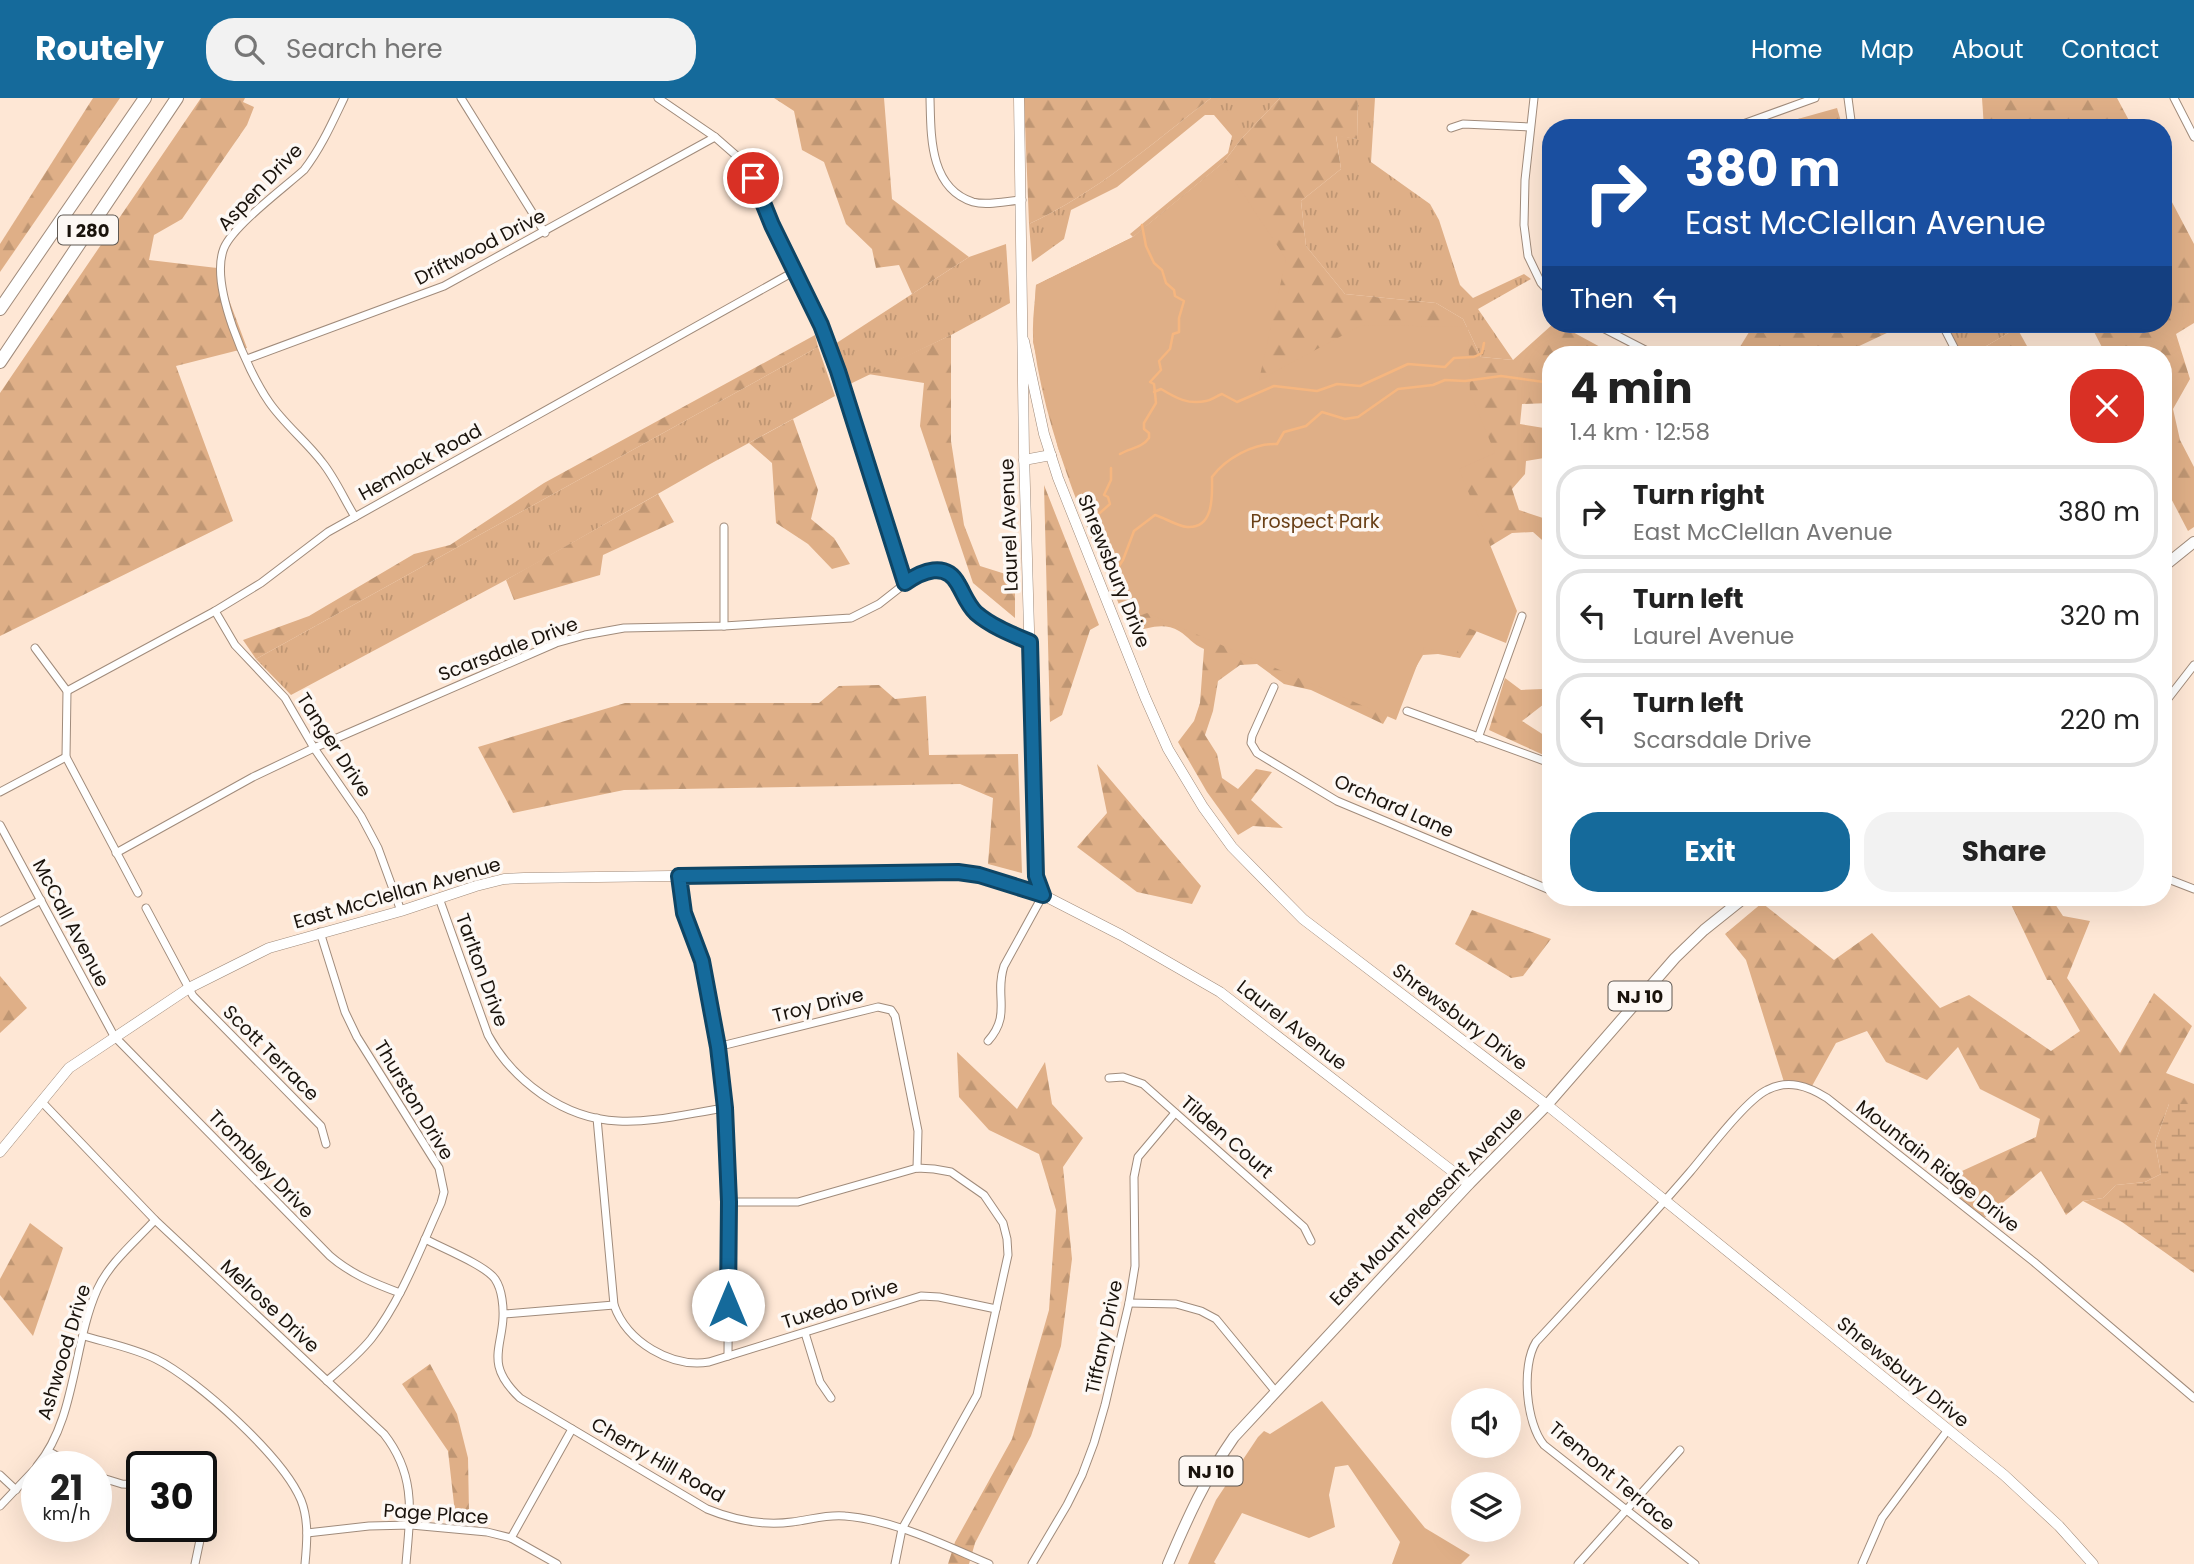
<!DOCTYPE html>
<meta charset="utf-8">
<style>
body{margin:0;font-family:Poppins,sans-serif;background:#f2f2f2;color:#222;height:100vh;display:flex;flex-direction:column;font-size:26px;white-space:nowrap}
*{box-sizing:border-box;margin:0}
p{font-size:23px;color:#767676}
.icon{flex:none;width:38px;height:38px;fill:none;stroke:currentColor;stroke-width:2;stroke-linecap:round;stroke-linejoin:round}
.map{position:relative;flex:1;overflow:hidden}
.drawer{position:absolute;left:1542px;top:248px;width:630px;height:560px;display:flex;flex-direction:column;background:#fff;border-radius:28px;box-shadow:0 7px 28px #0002}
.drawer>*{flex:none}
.top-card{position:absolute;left:1542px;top:21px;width:630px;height:214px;border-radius:28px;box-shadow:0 7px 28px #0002;background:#1a4fa0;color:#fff;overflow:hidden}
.fabs{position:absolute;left:1451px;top:1290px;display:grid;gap:14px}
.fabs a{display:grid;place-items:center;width:70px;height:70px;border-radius:50%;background:#fff;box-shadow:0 7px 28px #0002;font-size:35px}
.speed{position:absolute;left:21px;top:1353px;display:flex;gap:14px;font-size:35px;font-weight:700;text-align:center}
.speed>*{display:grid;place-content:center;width:91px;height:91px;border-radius:50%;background:#fff;box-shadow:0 7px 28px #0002;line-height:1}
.speed small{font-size:18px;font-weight:400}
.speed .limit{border:4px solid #111;border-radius:10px;background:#fff;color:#111}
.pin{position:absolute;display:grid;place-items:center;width:60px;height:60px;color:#fff;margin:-30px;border:4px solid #fff;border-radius:50%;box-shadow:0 2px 7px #0007}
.me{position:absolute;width:77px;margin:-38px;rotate:0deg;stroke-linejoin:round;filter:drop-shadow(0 0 5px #0008)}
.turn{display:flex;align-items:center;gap:24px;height:147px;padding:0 28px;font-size:32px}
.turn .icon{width:91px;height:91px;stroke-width:2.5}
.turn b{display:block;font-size:49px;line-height:60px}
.then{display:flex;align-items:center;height:66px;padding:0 28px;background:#0003;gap:14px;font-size:26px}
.round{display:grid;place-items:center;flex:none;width:74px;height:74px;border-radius:28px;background:#f2f2f2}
.headline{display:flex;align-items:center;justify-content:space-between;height:119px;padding:0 28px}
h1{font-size:42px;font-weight:700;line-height:52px}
.button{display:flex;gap:14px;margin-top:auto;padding:14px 28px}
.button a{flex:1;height:80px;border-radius:28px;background:#156a9b;color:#fff;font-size:28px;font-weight:700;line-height:80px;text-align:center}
.button a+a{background:#f2f2f2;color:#222}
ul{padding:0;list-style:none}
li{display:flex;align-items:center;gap:21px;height:94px;margin:0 14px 10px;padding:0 14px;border:4px solid #e0e0e0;border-radius:28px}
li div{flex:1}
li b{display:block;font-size:26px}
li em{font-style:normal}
header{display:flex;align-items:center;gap:42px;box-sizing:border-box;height:98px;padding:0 35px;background:#156a9b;color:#fff}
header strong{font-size:33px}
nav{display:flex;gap:38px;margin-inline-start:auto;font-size:24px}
.search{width:490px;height:63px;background:#f2f2f2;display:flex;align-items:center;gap:18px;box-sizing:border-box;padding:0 24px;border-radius:28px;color:#767676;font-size:26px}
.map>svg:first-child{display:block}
</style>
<header>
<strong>Routely</strong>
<div class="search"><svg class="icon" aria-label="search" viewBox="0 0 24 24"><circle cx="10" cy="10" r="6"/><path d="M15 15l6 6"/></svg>Search here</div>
<nav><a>Home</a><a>Map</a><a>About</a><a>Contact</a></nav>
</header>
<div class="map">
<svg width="2194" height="1466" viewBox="0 0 2194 1466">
<defs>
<pattern id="grass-tufts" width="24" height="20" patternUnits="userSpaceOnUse" patternTransform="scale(1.75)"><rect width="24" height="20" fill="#dfaf87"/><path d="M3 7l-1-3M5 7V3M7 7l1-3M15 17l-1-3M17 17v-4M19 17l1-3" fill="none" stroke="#bf9673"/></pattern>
<pattern id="forest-firs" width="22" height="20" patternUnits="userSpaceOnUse" patternTransform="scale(1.75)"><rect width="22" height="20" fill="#dfaf87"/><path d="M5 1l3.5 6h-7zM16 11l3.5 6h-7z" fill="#bf9673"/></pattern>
<pattern id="wetland-marsh" width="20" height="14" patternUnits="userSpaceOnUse" patternTransform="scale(1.75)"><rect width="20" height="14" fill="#dfaf87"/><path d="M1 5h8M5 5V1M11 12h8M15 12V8" fill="none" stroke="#bf9673"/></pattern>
</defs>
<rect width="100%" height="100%" fill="#fee7d5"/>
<!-- grass -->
<g fill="url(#grass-tufts)">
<path d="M1211,0H1280L1242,40L1223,65L1133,139L1130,136L1228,55L1232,38L1214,17H1205L1117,89L1071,112L1064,141L1032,164L1029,126C1096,95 1153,45 1211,0Z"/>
<path d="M1358,0H1375L1371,64L1430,106L1439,122L1460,187L1473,200L1524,176L1531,181L1478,211L1513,262L1481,259L1463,221L1436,205L1345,196L1306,148L1301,103L1341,71L1336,37L1357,41Z"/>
<path d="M1006,146L1010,205L951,237L848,287L835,246L969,159Z"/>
<path d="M1947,226H2016L2017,230L1971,257H1960Z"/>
<path d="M818,249L835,298L712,365L528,470L291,597L256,561Z"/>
</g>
<!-- forest -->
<g fill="url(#forest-firs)">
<path d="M93,0H120L0,174V146Z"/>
<path d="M201,0H245L243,4L254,9L247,27L182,121L154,137L149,162L217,170L247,250L176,268L233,423L0,538V295Z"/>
<path d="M774,0H884L892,101L969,159L912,196L899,167L876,170L872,151L846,126L824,64L802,52L794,13Z"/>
<path d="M1024,0H1211C1153,45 1096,95 1029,126Z"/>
<path d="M1280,0H1358L1357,41L1336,38L1341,71L1301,103L1306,148L1345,196L1436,205L1463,221L1481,259L1513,262L1553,226H1558L1615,257H1550V305L1522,306L1520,326L1550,331V359L1526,363L1525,376L1512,391L1519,412L1549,422L1550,449L1533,434L1512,435L1489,449L1480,528L1460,560L1438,556L1423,557L1383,626L1311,592L1284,586L1257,566L1240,567L1218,583L1213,613L1205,637L1217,656L1222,680L1238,691L1256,671L1272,674L1251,702L1283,730L1253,728L1238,737L1207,694L1178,644L1194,623L1200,605L1204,551C1192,546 1189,539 1179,533C1164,524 1148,530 1133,534L1126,523C1089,434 1047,342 1034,247C1031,228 1035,206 1036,187L1133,139L1223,65L1242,40Z"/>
<path d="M1982,0H2117L2133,30H1984Z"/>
<path d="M1837,10L1843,30H1766Z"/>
<path d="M2163,87L2194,146V225L2176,236L2190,281L2173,311L2180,342L2194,369V429L2188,433L2163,385V257H2106L2090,226H2163Z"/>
<path d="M1754,226H1906L1840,257H1735Z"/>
<path d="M2017,230L2032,257H1971Z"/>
<path d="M815,237L818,249L256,561L243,542L309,518L414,456L450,447L544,385Z"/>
<path d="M951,237V343L964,427L980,468L1015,479V520L973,485L920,328L924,285L868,276Z"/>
<path d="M793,321L818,392L811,421L834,440L850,466L832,471L808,446L776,425L772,365L749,345Z"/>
<path d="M1044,387L1099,527L1090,532L1062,617L1050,624Z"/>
<path d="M658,396L674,424L603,457L600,477L514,502L506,482Z"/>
<path d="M1505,580L1521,592L1543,591L1544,606L1522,623L1550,641V660L1489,632Z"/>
<path d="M879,587L895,601L926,598L929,657L1018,656L1022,775L988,766L993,700L960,686L624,692L513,715L478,649L625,605H819L839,588Z"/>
<path d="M1097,666L1201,788L1192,806L1137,794L1077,749L1107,715Z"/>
<path d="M2008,800H2051L2063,818L2090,823L2067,880L2120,955L2154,895L2192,928L2166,975L2194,986V1006H2169L2155,1045L2161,1076L2145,1084L2116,1087L2103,1100L2083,1103L2066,1117L2041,1073L1982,1122L1950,1096L1962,1073L2036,1039L2040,1021L1980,991L1958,949L1927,982L1886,964L1867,933L1836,945L1812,988L1784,984L1746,862L1725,836L1762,805L1834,862L1872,835L1940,910L1969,897L2051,953L2080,933L2051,882H2047Z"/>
<path d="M1472,812L1551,841L1523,878L1511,880L1455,846Z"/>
<path d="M0,878L27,910L0,935Z"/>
<path d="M957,954L1017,1011L1045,964L1052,1006L1083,1040L1063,1069L1072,1161L1061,1248L1031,1338L975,1445L969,1466H948L955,1444L1012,1341L1049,1212L1056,1112L1039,1056L989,1032L959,999Z"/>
<path d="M30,1125L63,1150L33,1238L0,1197V1181Z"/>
<path d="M430,1266L457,1316L468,1360L469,1414L455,1415L448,1353L402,1286Z"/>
</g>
<!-- wetland -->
<path fill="url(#wetland-marsh)" d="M2169,1006H2194V1175L2122,1124L2083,1103L2103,1100L2116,1087L2145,1084L2161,1076L2155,1045Z"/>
<!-- park -->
<g fill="#dfaf87">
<path d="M1223,65L1286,161L1259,282L1362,227L1468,229L1470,295L1495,355L1459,371L1517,513L1506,545L1468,530L1455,559L1424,549L1396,622L1147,515L1126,523L1058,350L1033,244L1036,187L1133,139Z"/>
<path d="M1322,1303L1425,1430L1470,1457L1461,1466H1392L1400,1444L1348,1367L1335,1369L1329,1397L1335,1429L1309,1440L1242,1415L1214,1464L1216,1466H1188L1216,1402L1258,1339L1264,1333L1270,1336Z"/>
</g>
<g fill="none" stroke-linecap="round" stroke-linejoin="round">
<!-- stream -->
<g stroke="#f6b67f" stroke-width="2.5">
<path d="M1154,294L1161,291C1176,300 1188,307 1206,303C1212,302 1216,298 1222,296L1237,304L1274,288L1317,293L1337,286L1360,288L1408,266L1445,269L1454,260L1474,259L1482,255L1484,245"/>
<path d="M1120,356C1130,350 1142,350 1149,340V335L1144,331V325L1156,305L1154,286L1150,284L1161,272L1159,263L1170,251L1173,236L1179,234V220L1184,203L1175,198L1174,192L1166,185L1162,172L1154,165L1146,148L1142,127"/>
<path d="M1111,370V382L1104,397L1108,399L1110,406L1093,421L1096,428L1103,434C1103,449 1117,457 1115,472"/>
<path d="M1111,480L1123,462L1134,433L1155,417C1165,420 1177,428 1187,429C1215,431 1212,396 1212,379C1225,361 1253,345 1277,346L1284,334L1306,328L1322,314L1345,321L1358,319L1398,291L1433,287L1445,282L1465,283L1501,278L1544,284L1550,282"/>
</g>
<defs>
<g id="street">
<path d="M344,0C332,25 321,50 304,72C284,90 234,127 224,150C209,187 247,272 269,304C284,326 306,343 322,364C335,380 344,401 355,419"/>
<path d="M461,0L545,135"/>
<path d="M658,0L715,39L739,60L753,80L772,127L821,227L838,273L905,485"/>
<path d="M930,0C931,37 929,90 973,104C987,108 1007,103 1022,102"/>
<path d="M1534,0L1525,82L1524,127L1528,158L1541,185L1550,195"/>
<path d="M1848,0L1852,30"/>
<path d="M2174,0L2194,39"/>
<path d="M1451,30L1463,26L1530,29"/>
<path d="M1732,30L1815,0"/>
<path d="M1595,226L1655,257"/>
<path d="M1942,226L1958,257"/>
<path d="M247,261L444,188L715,39"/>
<path d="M724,429V528"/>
<path d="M215,513L235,547L285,600L314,650L361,718L378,750L401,813"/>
<path d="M35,550L67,593L66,659L138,795"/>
<path d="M1274,589L1252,638L1251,645L1257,655L1337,703L1550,792"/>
<path d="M67,593L215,513L261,485L328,434L795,173"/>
<path d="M2163,607L2194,567"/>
<path d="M1407,613L1550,665"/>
<path d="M1478,640L1522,518"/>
<path d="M0,694L66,659"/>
<path d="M0,727L114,938L330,1158C351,1176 373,1185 400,1195"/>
<path d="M116,755L253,679L314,650L556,545L585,537L624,530L724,528L851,520L879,506L916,477L935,471C963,478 958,498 976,514C991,528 1011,536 1030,544"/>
<path d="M679,778L684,815L702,863L717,949L725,1010L729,1104L728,1258"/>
<path d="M2163,779L2194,791"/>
<path d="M439,800L488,937C513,983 564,1021 618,1023C653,1025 690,1015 725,1010"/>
<path d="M146,810L193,898L321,1028L326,1046"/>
<path d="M0,824L41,802"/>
<path d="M320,834L345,914L357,939L439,1070L444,1094L441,1105C420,1151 402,1201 371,1241C358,1257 342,1270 327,1283"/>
<path d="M988,943C1012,916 994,898 1004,868L1043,797"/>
<path d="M717,949L878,909L891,912L895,918L918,1033L917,1070"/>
<path d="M1109,980L1123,979L1143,986L1304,1129L1311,1143"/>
<path d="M41,1003L155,1122L384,1336C417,1378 410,1417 406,1466"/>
<path d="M597,1020L614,1207C627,1244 671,1270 709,1264L921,1198L939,1199L996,1211"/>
<path d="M729,1104H798L917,1070L934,1071L951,1074L984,1097L1003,1125L1007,1141L1008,1157L977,1297L902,1431L895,1466"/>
<path d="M425,1141C442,1150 485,1167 495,1181C499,1187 501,1194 502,1201C509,1246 479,1261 520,1300L707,1411C734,1422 762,1428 792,1424C810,1422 827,1416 845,1418C895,1422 944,1447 989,1466"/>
<path d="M1129,1205L1176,1206L1201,1213L1216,1221L1276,1294"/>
<path d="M504,1216L614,1207"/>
<path d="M805,1235L820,1284L831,1300"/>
<path d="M84,1238C108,1245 134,1250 156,1261C198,1282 283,1359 301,1402C309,1422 307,1445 305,1466"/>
<path d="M48,1353L75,1368"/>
<path d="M37,1368C76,1322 73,1246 97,1192C109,1165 135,1144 155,1122"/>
<path d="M0,1377L16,1392"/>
<path d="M96,1378L122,1386L142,1387"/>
<path d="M0,1408L37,1369"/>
<path d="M307,1435L369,1428L411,1427L487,1434L511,1440L557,1466"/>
<path d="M511,1440L572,1331"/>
<path d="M195,1466L200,1442V1428"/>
<path d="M1032,1466L1067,1407L1082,1377L1094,1345L1105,1307L1129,1205L1135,1168L1134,1079L1138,1059L1175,1015"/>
<path d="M1578,1466L1680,1352"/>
<path d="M1695,1466L1544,1347C1526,1326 1521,1268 1536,1244C1588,1188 1640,1132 1690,1074C1707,1054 1746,1002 1767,992C1788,981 1808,988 1827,1000L2034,1164L2194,1300"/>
<path d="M1862,1466L1882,1420L1947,1333"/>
</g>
<g id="secondary">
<path d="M1019,0L1024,355L1036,778L1043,797"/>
<path d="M1024,243L1044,336L1058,380L1145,599L1168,651L1203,709L1232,749L1303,821L1547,1007L2004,1377L2059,1428L2093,1466"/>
<path d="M1024,362L1051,357"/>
<path d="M0,1054L69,970L189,890L269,850L401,813L476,788L504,781L524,780L958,774L979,777L1043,797L1121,837L1220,894L1469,1086"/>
</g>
<g id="primary">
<path d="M2163,469L2194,444"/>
<path d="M1168,1466C1187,1421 1206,1379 1234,1339L1469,1086L1547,1007L1675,860L1704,832L1744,800"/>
</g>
<g id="highway">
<path d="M0,211L145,0"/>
<path d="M0,264L177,0"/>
</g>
</defs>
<!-- street casing -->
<use href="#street" stroke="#a08b7b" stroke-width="9"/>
<!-- secondary casing -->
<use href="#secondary" stroke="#a08b7b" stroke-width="11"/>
<!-- primary casing -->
<use href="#primary" stroke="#a08b7b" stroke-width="12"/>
<!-- highway casing -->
<use href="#highway" stroke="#a08b7b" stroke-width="14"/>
<!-- street -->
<use href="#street" stroke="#fff" stroke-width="7"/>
<!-- secondary -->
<use href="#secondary" stroke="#fff" stroke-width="10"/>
<!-- primary -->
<use href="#primary" stroke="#fff" stroke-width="10"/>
<!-- highway -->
<use href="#highway" stroke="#fff" stroke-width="12"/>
</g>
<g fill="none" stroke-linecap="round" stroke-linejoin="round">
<defs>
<path id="route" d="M728,1207L729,1104L725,1010L718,949L702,863L684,815L679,778L958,774L979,777L1043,797L1036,778L1030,544C1011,536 991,528 976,515C967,506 964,496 958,486C946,463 922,473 905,485L838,273L821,227L772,127L753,80"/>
</defs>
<!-- route casing -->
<use href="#route" stroke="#0e4565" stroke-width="18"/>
<!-- route -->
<use href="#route" stroke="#156a9b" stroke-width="12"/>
</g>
<g text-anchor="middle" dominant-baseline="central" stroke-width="7" stroke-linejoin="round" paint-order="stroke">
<!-- shield labels -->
<g fill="#fdf8f4" stroke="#5e5852" stroke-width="2">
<rect x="58" y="117.5" width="60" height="29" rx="5"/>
<rect x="1608.5" y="883.5" width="63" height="29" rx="5"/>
<rect x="1179.5" y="1358.5" width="63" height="29" rx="5"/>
</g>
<g font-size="18" font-weight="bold" fill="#1a130c">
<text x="88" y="132">I 280</text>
<text x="1640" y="898">NJ 10</text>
<text x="1211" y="1373">NJ 10</text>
</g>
<!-- street labels -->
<g font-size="19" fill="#1a130c" stroke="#fdf8f4">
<text transform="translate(260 89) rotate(-46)">Aspen Drive</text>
<text transform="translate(480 149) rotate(-27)">Driftwood Drive</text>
<text transform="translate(420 364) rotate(-29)">Hemlock Road</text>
<text transform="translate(1009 427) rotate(-92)">Laurel Avenue</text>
<text transform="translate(1114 473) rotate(68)">Shrewsbury Drive</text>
<text transform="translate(508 551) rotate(-21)">Scarsdale Drive</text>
<text transform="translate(334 647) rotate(57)">Tanger Drive</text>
<text transform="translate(1394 708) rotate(24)">Orchard Lane</text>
<text transform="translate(397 795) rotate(-16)">East McClellan Avenue</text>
<text transform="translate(71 825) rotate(62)">McCall Avenue</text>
<text transform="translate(482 872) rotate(70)">Tarlton Drive</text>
<text transform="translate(818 907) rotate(-14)">Troy Drive</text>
<text transform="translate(1460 919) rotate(37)">Shrewsbury Drive</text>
<text transform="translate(1292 927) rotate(38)">Laurel Avenue</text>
<text transform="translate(271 955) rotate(45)">Scott Terrace</text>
<text transform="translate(414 1002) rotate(59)">Thurston Drive</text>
<text transform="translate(1227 1039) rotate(41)">Tilden Court</text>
<text transform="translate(261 1066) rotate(46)">Trombley Drive</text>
<text transform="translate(1938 1068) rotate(38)">Mountain Ridge Drive</text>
<text transform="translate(1426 1108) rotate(-46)">East Mount Pleasant Avenue</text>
<text transform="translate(840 1206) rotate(-18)">Tuxedo Drive</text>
<text transform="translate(270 1208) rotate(43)">Melrose Drive</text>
<text transform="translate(1104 1239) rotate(-78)">Tiffany Drive</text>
<text transform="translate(64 1254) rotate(-73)">Ashwood Drive</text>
<text transform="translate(1903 1274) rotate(39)">Shrewsbury Drive</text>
<text transform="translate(658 1362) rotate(30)">Cherry Hill Road</text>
<text transform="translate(1612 1378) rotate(40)">Tremont Terrace</text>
<text transform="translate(436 1416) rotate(4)">Page Place</text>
</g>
<!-- park labels -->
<g font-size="19" fill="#693f16" stroke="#fdf8f4">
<text x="1315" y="423">Prospect Park</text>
</g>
</g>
</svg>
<div class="fabs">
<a><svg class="icon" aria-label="sound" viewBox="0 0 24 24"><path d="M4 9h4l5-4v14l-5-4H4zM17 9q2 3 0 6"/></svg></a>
<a><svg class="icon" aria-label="layers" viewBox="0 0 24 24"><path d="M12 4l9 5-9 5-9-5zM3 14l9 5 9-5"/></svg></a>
</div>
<div class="speed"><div>21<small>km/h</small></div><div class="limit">30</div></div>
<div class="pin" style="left:753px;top:80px;background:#d93025"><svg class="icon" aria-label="arrive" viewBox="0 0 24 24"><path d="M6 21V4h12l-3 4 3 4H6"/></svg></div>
<svg class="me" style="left:728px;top:1207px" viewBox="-20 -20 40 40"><circle r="19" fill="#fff"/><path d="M0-13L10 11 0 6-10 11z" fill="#156a9b"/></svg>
<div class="top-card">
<div class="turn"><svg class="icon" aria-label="right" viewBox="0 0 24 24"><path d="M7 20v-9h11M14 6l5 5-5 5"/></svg><div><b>380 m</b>East McClellan Avenue</div></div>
<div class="then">Then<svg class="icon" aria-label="left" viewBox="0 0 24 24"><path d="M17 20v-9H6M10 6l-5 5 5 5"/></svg></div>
</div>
<section class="drawer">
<div class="headline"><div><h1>4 min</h1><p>1.4 km · 12:58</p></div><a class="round" style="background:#d93025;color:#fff"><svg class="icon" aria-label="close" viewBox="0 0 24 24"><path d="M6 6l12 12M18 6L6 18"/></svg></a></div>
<ul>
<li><svg class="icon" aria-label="right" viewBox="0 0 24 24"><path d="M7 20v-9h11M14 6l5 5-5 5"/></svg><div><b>Turn right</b><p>East McClellan Avenue</p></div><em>380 m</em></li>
<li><svg class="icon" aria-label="left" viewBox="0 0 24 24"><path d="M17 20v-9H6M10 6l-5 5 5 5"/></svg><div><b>Turn left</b><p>Laurel Avenue</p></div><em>320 m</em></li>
<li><svg class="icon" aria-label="left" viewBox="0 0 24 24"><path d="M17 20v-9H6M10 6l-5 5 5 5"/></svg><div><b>Turn left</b><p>Scarsdale Drive</p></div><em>220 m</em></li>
</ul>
<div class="button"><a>Exit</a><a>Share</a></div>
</section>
</div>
